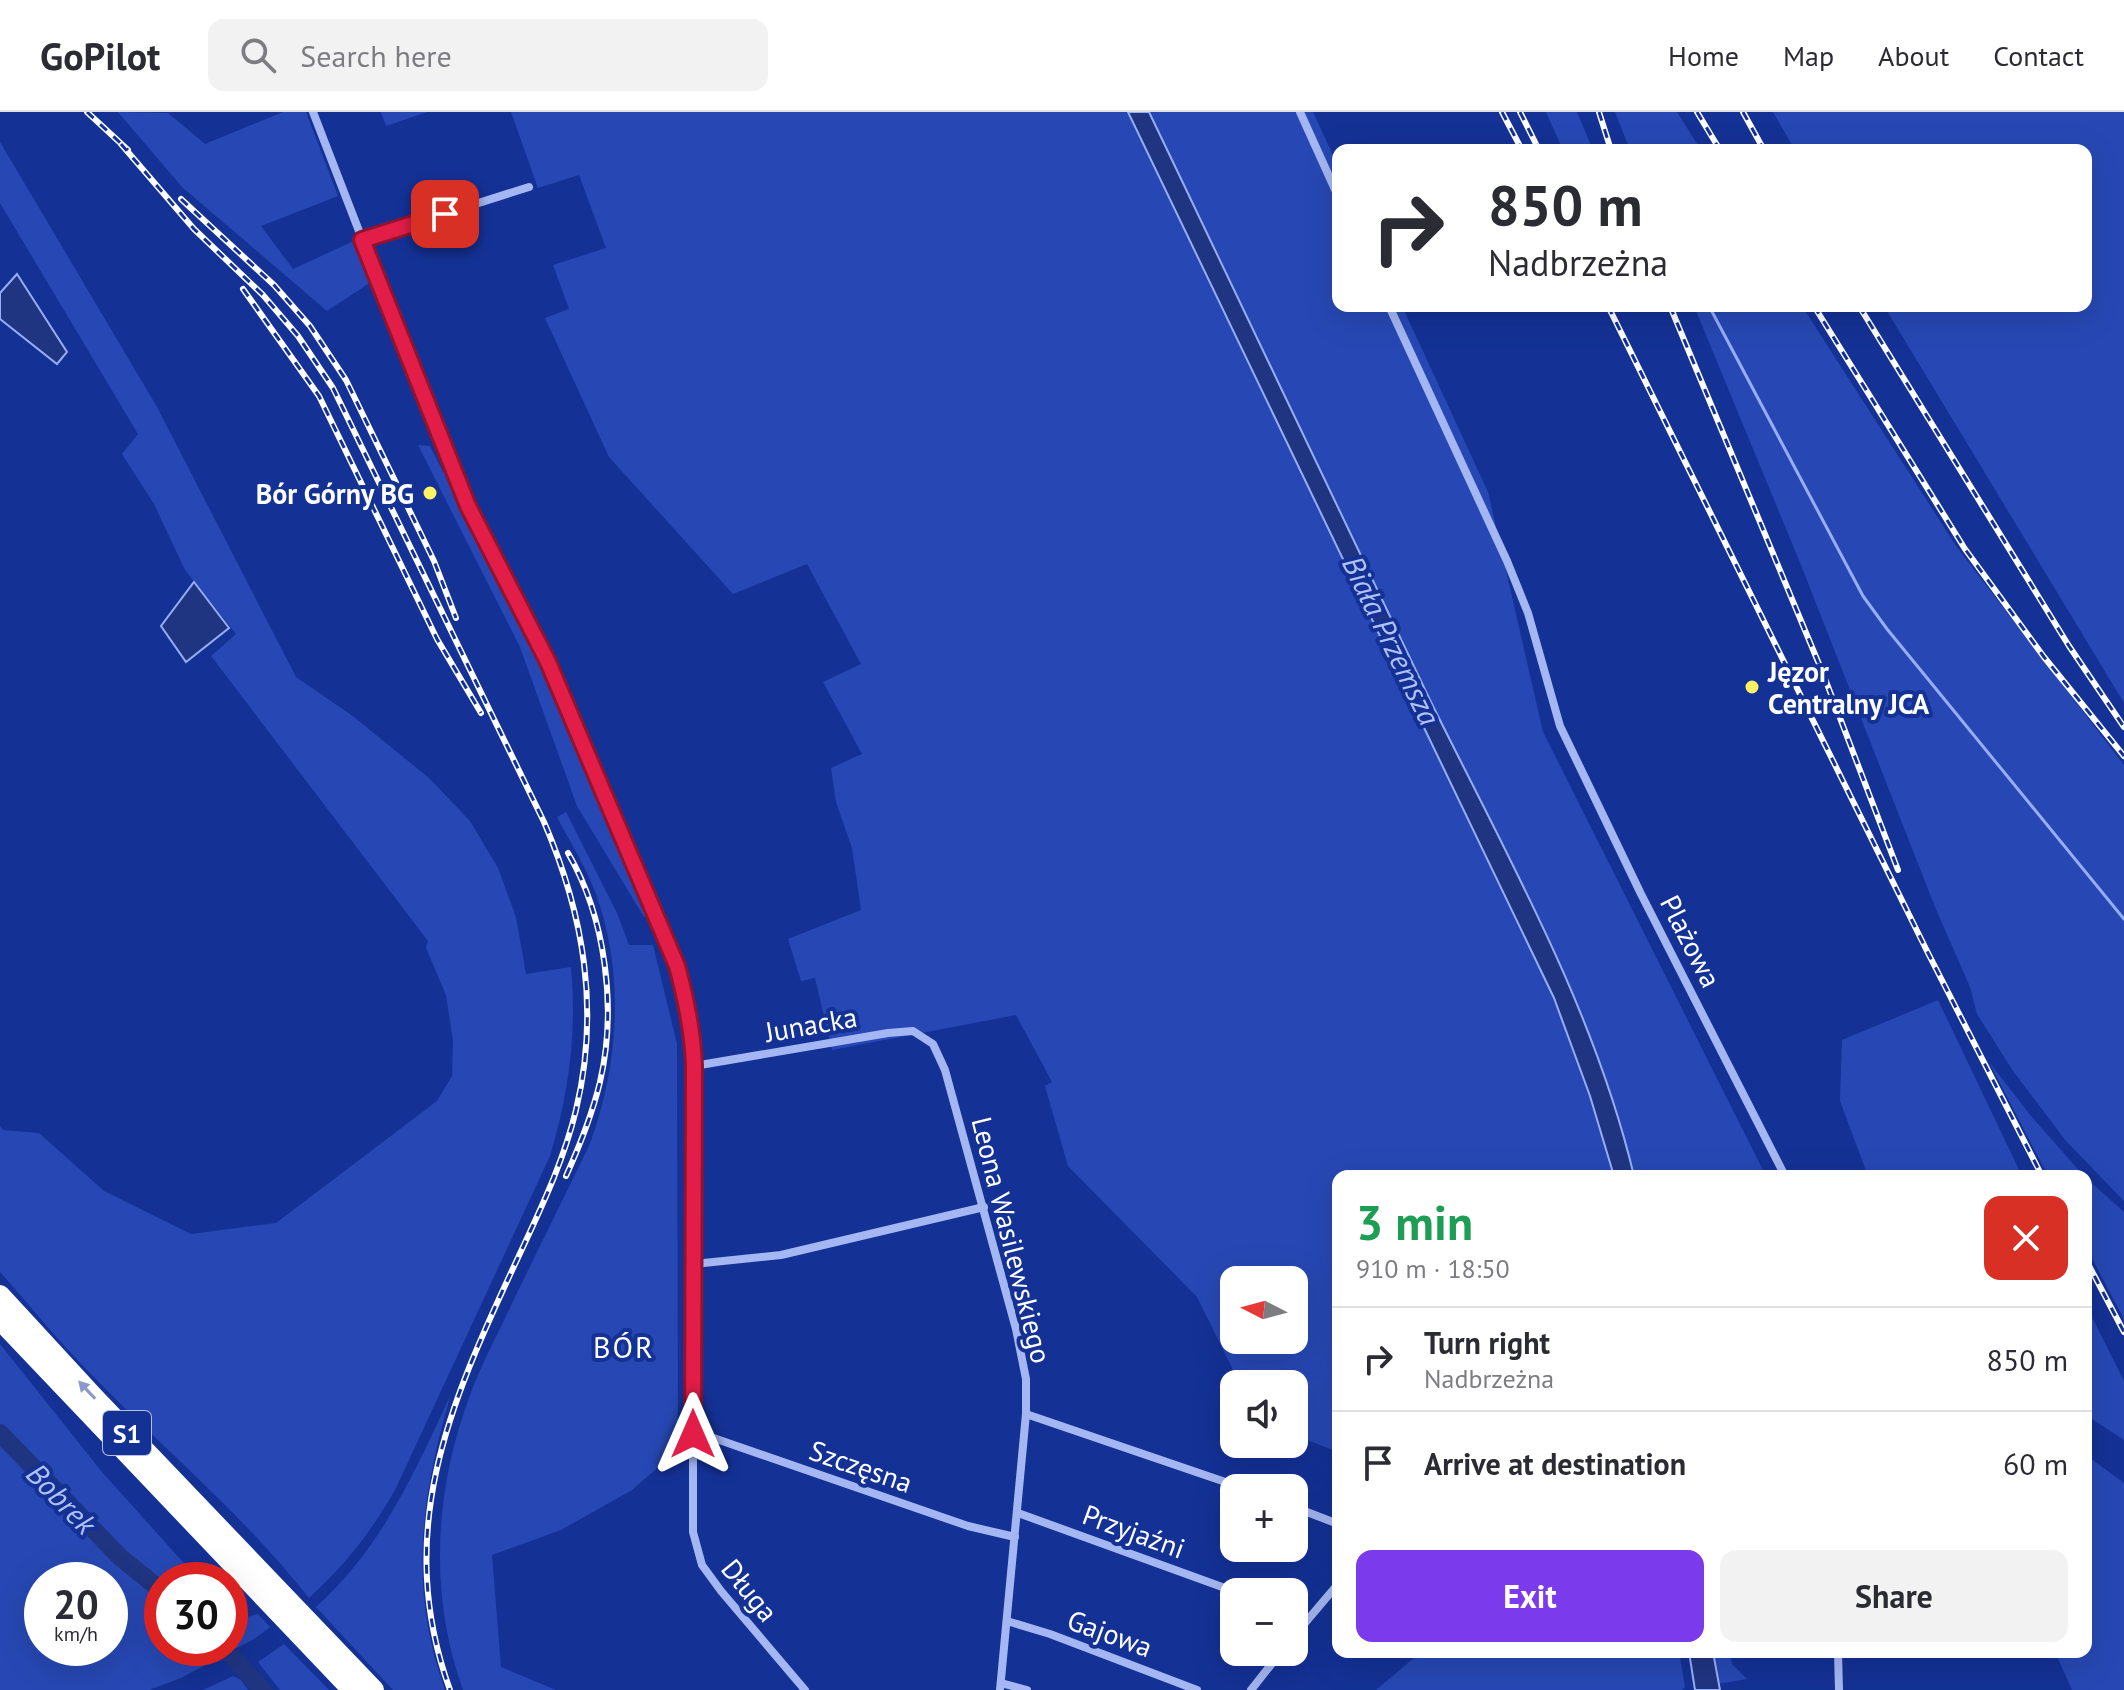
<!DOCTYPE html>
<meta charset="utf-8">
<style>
body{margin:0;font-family:"PT Sans",sans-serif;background:#f2f2f3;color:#2b2b33;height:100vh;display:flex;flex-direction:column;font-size:30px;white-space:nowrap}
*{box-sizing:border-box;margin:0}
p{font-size:26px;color:#7c7c81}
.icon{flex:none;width:44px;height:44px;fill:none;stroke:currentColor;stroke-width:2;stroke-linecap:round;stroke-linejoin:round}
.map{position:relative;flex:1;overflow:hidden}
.sheet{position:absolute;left:1332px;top:1058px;width:760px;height:488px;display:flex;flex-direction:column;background:#fff;border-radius:16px;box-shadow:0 8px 32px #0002}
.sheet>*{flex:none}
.guide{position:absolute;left:1332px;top:32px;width:760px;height:168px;border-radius:16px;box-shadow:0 8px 32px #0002;background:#fff;color:#2b2b33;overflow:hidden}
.needle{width:52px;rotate:276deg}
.controls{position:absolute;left:1220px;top:1154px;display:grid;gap:16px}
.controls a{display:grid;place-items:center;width:88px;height:88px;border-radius:16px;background:#fff;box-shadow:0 8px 32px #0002;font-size:40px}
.speed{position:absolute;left:24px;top:1450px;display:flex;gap:16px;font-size:40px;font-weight:700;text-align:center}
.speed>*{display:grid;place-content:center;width:104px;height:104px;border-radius:50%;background:#fff;box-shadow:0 8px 32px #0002;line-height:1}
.speed small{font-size:20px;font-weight:400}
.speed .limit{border:12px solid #d22;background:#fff;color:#111}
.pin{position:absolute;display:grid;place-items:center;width:68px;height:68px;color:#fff;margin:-34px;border-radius:16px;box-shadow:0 4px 12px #0006}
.me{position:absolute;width:88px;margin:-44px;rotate:0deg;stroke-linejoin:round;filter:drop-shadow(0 0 6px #0008)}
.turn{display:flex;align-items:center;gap:28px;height:168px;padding:0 24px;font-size:36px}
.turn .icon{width:104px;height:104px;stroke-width:2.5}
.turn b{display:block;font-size:56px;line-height:68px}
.round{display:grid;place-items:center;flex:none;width:84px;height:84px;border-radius:16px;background:#f2f2f3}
.summary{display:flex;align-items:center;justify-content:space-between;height:136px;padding:0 24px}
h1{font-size:48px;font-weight:600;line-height:60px;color:#1e9e55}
.button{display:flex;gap:16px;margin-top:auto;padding:16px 24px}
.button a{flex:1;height:92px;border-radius:16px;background:#7c3aed;color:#fff;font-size:32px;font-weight:600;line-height:92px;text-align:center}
.button a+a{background:#f2f2f3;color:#2b2b33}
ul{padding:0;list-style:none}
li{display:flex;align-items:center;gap:24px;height:104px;padding:0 24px;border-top:2px solid #e1e1e2}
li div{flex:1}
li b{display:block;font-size:30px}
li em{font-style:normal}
header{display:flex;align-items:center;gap:48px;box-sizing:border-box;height:112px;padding:0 40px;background:#fff;border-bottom:2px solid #e1e1e2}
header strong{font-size:38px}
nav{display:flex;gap:44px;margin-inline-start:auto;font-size:28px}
.search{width:560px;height:72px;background:#f2f2f3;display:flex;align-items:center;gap:20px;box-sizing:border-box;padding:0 28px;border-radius:16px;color:#7c7c81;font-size:30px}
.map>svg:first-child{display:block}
</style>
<header>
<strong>GoPilot</strong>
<div class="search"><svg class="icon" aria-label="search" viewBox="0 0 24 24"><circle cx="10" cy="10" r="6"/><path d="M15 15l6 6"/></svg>Search here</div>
<nav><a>Home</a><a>Map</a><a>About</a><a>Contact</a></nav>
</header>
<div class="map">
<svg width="2124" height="1578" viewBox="0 0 2124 1578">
<rect width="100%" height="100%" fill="#143195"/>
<!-- green -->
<g fill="#2748b4" fill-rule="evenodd">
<path d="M118,0L168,1L205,32L283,0H306L338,84L261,114L293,157L356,128L371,170L327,199L182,75Z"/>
<path d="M381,0H427L386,14Z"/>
<path d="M511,0H1128L1554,886L1590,984L1614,1064H1338V1340L1294,1323V1272H1240L1197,1185L1068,1054L1045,974L1052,970L1016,903L832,938L815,866L801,869L788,827L861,798L852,736L836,690L831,656L862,642L823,570L861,552L807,452L733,482L609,345L545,206L569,197L553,153L606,136L579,63L538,76ZM1234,1168H1294V1228H1234Z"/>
<path d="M1149,0H1313L1338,54V194H1402L1488,380L1543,620L1766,1064H1634C1618,998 1595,934 1568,872L1354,431Z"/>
<path d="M1546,0H1577L1593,38H1563Z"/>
<path d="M1615,0H1677L1701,38H1630Z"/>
<path d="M1773,0H2124V591L1884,194H2086V38H1795Z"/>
<path d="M0,30L157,295L296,565L354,605L429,666L470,709L498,756L516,805L526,862L571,855C577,920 569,981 550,1044L396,1376C372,1419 345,1453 309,1486C244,1403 163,1337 90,1261C58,1229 30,1193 0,1160V1014L3,1018L39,1021L104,1079L191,1122L276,1111L437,989L452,964L453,929L446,883L426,836L428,829L211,544L236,522L185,458L154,392L122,342L138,322L0,91Z"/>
<path d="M1694,194H1802L1956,434L2124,653V1089L2066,1029L2013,959L1977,902L1970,875L1935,795L1801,453Z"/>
<path d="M418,333L430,334L543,555L649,806L644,805L577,694L520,535Z"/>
<path d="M566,700L617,801L629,833H653L677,932L678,1338L632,1378L561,1418L492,1443L501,1555L556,1578H463C429,1483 434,1381 469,1286C481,1252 499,1220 514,1187C539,1136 564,1085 589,1034C619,955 625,862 596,782C586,755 570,730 557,705Z"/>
<path d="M1938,888L2022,1064H1868L1840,989L1842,928Z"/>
<path d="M1989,950L2031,1004L2084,1064H2048Z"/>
<path d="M2086,1066L2124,1100V1207L2086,1135Z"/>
<path d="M2086,1193L2124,1269V1328L2086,1303Z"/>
<path d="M0,1232L102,1360L199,1468H162V1536H230V1499L243,1506L258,1502L270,1515L254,1527L181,1566L149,1578H0ZM42,1468H110V1536H42Z"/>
<path d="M451,1282C421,1384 408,1476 445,1578H393L316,1495C381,1437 415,1360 451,1282Z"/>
<path d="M2086,1343L2124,1371V1578H2072L2055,1540H2086Z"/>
<path d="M284,1532L329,1578H280L258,1550Z"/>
<path d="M1421,1540H1679L1685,1575L1682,1578H1376Z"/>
<path d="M1713,1540H1730L1732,1552L1747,1567L1718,1572Z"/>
<path d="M233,1564L241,1568L248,1578H203Z"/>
</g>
<!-- water -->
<g fill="#203582" stroke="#96aef5" stroke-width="2">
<path d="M1128,0H1149C1243,196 1335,393 1430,588C1506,742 1594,896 1634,1064H1614L1590,984L1554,886Z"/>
<path d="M17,162L67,240L57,252L0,207V181Z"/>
<path d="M194,470L229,516L186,550L161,514Z"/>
<path d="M1689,1540H1713L1720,1578H1695Z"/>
</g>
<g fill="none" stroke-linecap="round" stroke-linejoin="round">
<!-- stream -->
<path stroke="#96aef5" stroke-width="3" d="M1709,194L1863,484L1887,517L2124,807"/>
<!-- river -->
<g stroke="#203582" stroke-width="18">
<path d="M0,1321L120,1445L162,1479"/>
<path d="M224,1536L263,1578"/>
</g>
<!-- street -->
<g stroke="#a4b7f2" stroke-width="8">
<path d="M313,0L441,331L468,394L548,550L677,854L687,890L693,931V1420L702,1453L721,1479L805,1578"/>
<path d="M1300,0L1338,84"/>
<path d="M362,128L529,75"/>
<path d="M1389,194L1507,449L1528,501L1560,614L1641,782L1785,1064"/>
<path d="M694,954L888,921L913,919L933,932L945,958L1016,1217L1026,1267V1302L1000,1578"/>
<path d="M694,1152L781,1143L984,1095"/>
<path d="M1026,1302L1243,1376"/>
<path d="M693,1322H702L968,1414L1015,1425"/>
<path d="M1294,1395L1338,1412"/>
<path d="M1018,1401L1236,1480"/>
<path d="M1294,1501L1308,1507"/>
<path d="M1007,1509L1050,1522L1197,1578"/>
<path d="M1294,1524L1338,1472"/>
<path d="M1838,1540L1839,1578"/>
<path d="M1001,1571L1027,1578"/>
<path d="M1251,1578L1281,1540"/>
</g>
<!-- highway -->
<g stroke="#fff" stroke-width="20">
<path d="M0,1183L94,1285L374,1578"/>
<path d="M0,1208L352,1578"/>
</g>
<defs>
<g id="rail">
<path d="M87,0L128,38"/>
<path d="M1502,0L1522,38"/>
<path d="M1520,0L1539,38"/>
<path d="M1599,0L1611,38"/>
<path d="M1697,0L1720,38"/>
<path d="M1743,0L1764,38"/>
<path d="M121,32L194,117L263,183L298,224L333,276L544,710C584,803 600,898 576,998C563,1052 539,1100 516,1150C449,1293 393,1420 450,1578"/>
<path d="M181,87L274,173L310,214L346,268L434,449L456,506"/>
<path d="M243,177L319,284L437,527L481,601"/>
<path d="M1608,194L1928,841L2042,1064"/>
<path d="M1670,194L1824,564L1898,758"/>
<path d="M1814,194L1965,437L2044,545L2124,644"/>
<path d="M1859,194L2069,534L2124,615"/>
<path d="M566,1064C580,1033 592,1003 600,970C617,897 606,806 568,741"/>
<path d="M2086,1148L2124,1220"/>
</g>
</defs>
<!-- rail casing -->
<use href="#rail" stroke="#fff" stroke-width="6"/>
<!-- rail -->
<use href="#rail" stroke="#143195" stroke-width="3" stroke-dasharray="9" stroke-linecap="butt"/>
</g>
<!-- one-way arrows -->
<defs><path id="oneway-solid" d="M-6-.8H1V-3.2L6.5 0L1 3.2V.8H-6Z" transform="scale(2)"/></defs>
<use fill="#8a98ca" href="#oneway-solid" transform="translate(87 1278) rotate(-133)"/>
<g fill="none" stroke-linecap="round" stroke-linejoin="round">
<defs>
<path id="route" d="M445,102L362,128L468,394L548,550L677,854C686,887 693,919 694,954L693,1322"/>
</defs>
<!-- route casing -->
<use href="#route" stroke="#92132f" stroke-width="20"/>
<!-- route -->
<use href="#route" stroke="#e11d48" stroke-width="14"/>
</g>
<!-- markers -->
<g fill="#fff365" stroke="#143195" stroke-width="3">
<circle cx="430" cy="381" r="8"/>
<circle cx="1752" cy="575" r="8"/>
</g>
<g text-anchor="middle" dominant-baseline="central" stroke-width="8" stroke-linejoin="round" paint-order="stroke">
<!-- shield labels -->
<rect fill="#143195" stroke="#b8c1df" stroke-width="2" x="103" y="1299" width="48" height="44" rx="6"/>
<g font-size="26" font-weight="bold" fill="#fff">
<text x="127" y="1321">S1</text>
</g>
<!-- poi labels -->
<g font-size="28" font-weight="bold" fill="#fff" stroke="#143195" text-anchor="end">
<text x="414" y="381">Bór Górny BG</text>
<text x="1768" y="559" text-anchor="start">Jęzor<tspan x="1768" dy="32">Centralny JCA</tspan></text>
</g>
<!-- street labels -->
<g font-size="28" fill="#fff" stroke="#143195">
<text transform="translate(1691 829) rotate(63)">Plażowa</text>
<text transform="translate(811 912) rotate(-10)">Junacka</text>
<text transform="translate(1012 1128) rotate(76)">Leona Wasilewskiego</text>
<text transform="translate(861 1354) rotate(19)">Szczęsna</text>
<text transform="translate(1134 1419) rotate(20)">Przyjaźni</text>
<text transform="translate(750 1478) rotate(51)">Długa</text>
<text transform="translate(1110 1521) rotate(20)">Gajowa</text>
</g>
<!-- water labels -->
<g font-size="30" font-style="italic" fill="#b0c2f9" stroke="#143195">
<text transform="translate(1392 528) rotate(64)">Biała Przemsza</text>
<text transform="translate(62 1386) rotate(46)">Bobrek</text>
</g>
<!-- neighbourhood labels -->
<g font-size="30" letter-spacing="2" fill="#fff" stroke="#143195">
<text x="624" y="1234">BÓR</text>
</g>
</g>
</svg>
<div class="controls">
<a><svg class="needle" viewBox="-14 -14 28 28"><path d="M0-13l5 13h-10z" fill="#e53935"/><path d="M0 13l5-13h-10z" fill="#7c7c81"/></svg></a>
<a><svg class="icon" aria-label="sound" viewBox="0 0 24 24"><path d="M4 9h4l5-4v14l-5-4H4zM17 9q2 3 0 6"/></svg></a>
<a>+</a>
<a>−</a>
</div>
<div class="speed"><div>20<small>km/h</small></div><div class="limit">30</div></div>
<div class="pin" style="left:445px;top:102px;background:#d93025"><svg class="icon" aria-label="arrive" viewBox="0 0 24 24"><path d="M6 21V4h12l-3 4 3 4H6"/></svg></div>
<svg class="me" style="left:693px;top:1322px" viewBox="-20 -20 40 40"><path d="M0-17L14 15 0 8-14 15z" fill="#e11d48" stroke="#fff" stroke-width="4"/></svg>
<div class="guide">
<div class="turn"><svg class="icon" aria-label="right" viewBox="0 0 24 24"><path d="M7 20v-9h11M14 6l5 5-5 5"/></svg><div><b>850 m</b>Nadbrzeżna</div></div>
</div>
<section class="sheet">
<div class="summary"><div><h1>3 min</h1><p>910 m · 18:50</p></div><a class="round" style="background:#d93025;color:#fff"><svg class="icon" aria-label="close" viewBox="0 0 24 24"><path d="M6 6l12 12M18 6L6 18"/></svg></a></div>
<ul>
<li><svg class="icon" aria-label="right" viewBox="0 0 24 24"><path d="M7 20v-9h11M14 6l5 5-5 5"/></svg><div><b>Turn right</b><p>Nadbrzeżna</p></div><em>850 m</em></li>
<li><svg class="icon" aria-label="arrive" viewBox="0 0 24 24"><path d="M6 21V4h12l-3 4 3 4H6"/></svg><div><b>Arrive at destination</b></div><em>60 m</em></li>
</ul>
<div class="button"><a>Exit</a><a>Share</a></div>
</section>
</div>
